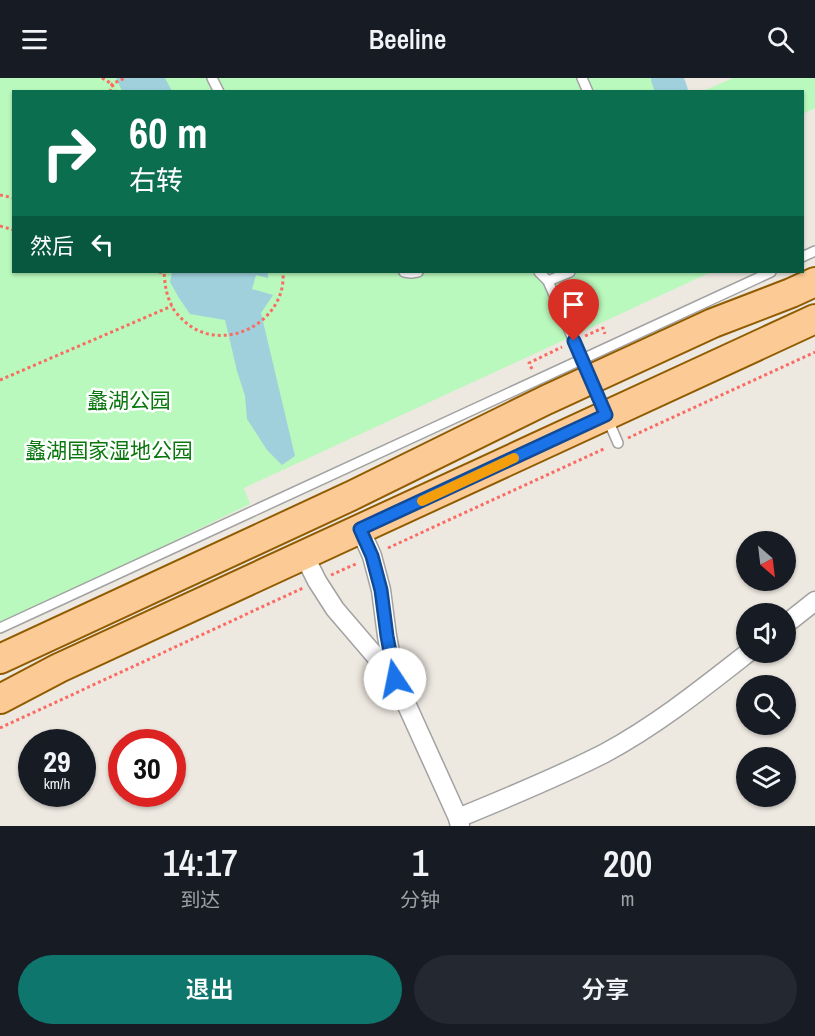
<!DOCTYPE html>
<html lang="zh">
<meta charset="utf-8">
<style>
body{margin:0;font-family:"Archivo Narrow","Noto Sans SC",sans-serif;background:#242831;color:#f1f3f6;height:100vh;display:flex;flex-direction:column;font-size:22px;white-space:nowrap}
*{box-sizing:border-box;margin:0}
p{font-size:20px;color:#9ea1a6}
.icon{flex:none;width:33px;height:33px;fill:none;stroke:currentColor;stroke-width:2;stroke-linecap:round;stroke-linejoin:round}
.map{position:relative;height:748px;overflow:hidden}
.drawer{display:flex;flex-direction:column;background:#171b24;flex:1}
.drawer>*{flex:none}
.guide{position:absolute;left:12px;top:12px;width:792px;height:183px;border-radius:0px;box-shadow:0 2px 4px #0004;background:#0b6e4f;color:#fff;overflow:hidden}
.needle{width:39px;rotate:152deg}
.fabs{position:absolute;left:736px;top:453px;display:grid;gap:12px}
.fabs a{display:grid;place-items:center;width:60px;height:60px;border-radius:50%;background:#171b24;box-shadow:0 2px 4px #0004;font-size:30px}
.speed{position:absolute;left:18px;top:651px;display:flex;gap:12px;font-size:30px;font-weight:700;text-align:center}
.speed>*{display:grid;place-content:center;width:78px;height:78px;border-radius:50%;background:#171b24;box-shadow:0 2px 4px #0004;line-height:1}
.speed small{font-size:15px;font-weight:400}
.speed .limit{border:9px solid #d22;background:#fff;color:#111}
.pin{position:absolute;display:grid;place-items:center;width:51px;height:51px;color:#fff;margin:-62px -26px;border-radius:50% 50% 50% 0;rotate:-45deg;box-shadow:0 0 6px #0007}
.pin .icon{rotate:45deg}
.me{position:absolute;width:66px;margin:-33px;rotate:349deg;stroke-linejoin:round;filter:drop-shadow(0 0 4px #0008)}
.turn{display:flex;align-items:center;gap:21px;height:126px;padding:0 18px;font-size:27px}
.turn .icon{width:78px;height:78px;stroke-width:2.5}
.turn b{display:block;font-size:42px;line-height:51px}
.then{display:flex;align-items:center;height:57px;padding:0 18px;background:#0003;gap:12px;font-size:22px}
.eta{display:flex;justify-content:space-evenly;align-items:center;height:102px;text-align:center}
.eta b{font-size:36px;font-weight:600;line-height:42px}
.button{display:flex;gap:12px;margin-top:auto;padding:12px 18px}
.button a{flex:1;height:69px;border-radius:36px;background:#0f766e;color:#fff;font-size:24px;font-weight:600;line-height:69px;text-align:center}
.button a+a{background:#242831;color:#f1f3f6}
header{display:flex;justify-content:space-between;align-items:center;height:78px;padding:0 18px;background:#171b24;font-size:27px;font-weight:600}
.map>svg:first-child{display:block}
</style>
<header><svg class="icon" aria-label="menu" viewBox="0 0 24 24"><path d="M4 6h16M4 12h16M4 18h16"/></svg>Beeline<svg class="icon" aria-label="search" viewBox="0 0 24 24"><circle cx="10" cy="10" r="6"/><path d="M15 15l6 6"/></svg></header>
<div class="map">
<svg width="815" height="748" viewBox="0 0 815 748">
<rect width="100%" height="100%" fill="#ede8e0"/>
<!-- park -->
<g fill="#baf9bd">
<path d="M0,0H677L682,13L14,14V194H711L244,410L250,426L0,548Z"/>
<path d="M733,0H815V30L803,36L802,14L703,13Z"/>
</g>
<!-- water -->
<g fill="#9fd0db">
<path d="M116,0H165L172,13H122Z"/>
<path d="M172,194H268V200L256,197L252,211L273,217L261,235L295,378L282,387L267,372L247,341L245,318L237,293L225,242L190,236L179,220L170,204Z"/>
</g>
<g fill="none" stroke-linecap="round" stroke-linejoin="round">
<!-- river -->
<path stroke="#9fd0db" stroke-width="32" d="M667,0L672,14"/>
<defs>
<g id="service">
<path d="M212,0L219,14"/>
<path d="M582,0L588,14"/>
<path d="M802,179L815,173"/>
<path d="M404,194L411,195L418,194"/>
<path d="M539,194L548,203L618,365"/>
<path d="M548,203L570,194"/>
<path d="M0,550L771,194"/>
</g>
<g id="minor">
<path d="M304,477L317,503L335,531L395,601L387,558L381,512L372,478L360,451"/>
<path d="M786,546L815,523"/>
<path d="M395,601L458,740L460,748"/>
<path d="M458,740C507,720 558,699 605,675C657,647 703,610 749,574"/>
</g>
<g id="primary">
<path d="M0,581L351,418L546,322L713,245L791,215L815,204"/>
<path d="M0,621L59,590L815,241"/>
</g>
</defs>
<!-- service casing -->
<use href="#service" stroke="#a2a2a2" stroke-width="12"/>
<!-- minor casing -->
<use href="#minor" stroke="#a2a2a2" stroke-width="21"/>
<!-- primary casing -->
<use href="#primary" stroke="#915b00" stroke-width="32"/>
<!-- path -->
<g stroke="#fa6c63" stroke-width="3" stroke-dasharray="3 3" stroke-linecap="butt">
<path d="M102,0L112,6L115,14"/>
<path d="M110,14L112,6L125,0"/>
<path d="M0,117L14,120"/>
<path d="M0,148L14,152"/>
<path d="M159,194L164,195C165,206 166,216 171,226C173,232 178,237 182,241C219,279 287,246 283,194"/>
<path d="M585,258L603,250L605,256"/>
<path d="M532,291L529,285L562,269"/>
<path d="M0,302L172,228"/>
<path d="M628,360L815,274"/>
<path d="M388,470L606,370"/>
<path d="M331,497L358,485"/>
<path d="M0,650L303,510"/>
</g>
<!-- service -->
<use href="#service" stroke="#fff" stroke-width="9"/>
<!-- minor -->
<use href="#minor" stroke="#fff" stroke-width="18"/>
<!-- primary -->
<use href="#primary" stroke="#fccb95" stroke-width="28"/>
</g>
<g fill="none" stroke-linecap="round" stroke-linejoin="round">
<defs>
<path id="route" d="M395,601L387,558L381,512L372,478L360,451L606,337L574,263"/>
</defs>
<!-- route casing -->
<use href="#route" stroke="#114b97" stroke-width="15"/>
<!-- route -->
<use href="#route" stroke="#1a73e8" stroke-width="10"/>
<!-- slow -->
<path stroke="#f59e0b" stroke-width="10" d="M422,423L514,380"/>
</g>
<g text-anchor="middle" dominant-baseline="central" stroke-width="5" stroke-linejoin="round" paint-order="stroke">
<!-- park labels -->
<g font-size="21" fill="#0a770f" stroke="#fff">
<text x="129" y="322">蠡湖公园</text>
<text x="109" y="372">蠡湖国家湿地公园</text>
</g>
</g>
</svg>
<div class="fabs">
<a><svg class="needle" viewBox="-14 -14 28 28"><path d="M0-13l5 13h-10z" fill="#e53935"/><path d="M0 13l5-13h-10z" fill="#9ea1a6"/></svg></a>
<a><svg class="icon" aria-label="sound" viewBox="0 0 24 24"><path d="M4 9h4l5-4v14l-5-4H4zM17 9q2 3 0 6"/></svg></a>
<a><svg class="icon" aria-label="search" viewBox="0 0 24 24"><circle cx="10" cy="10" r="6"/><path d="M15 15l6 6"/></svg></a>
<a><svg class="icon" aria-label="layers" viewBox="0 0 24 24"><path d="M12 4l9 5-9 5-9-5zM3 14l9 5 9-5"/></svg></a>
</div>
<div class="speed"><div>29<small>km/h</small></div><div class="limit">30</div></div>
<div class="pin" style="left:574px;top:263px;background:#d93025"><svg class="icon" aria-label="arrive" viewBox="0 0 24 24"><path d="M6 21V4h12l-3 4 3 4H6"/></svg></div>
<svg class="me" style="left:395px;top:601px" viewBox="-20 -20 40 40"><circle r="19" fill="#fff"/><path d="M0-13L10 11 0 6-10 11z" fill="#1a73e8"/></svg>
<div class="guide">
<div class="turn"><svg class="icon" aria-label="right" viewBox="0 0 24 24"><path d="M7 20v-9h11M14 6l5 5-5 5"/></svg><div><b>60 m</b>右转</div></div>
<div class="then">然后<svg class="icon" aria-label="left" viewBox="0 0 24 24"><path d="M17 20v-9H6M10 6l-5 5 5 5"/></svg></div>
</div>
</div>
<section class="drawer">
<div class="eta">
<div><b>14:17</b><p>到达</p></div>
<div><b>1</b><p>分钟</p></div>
<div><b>200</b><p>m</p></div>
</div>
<div class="button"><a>退出</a><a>分享</a></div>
</section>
